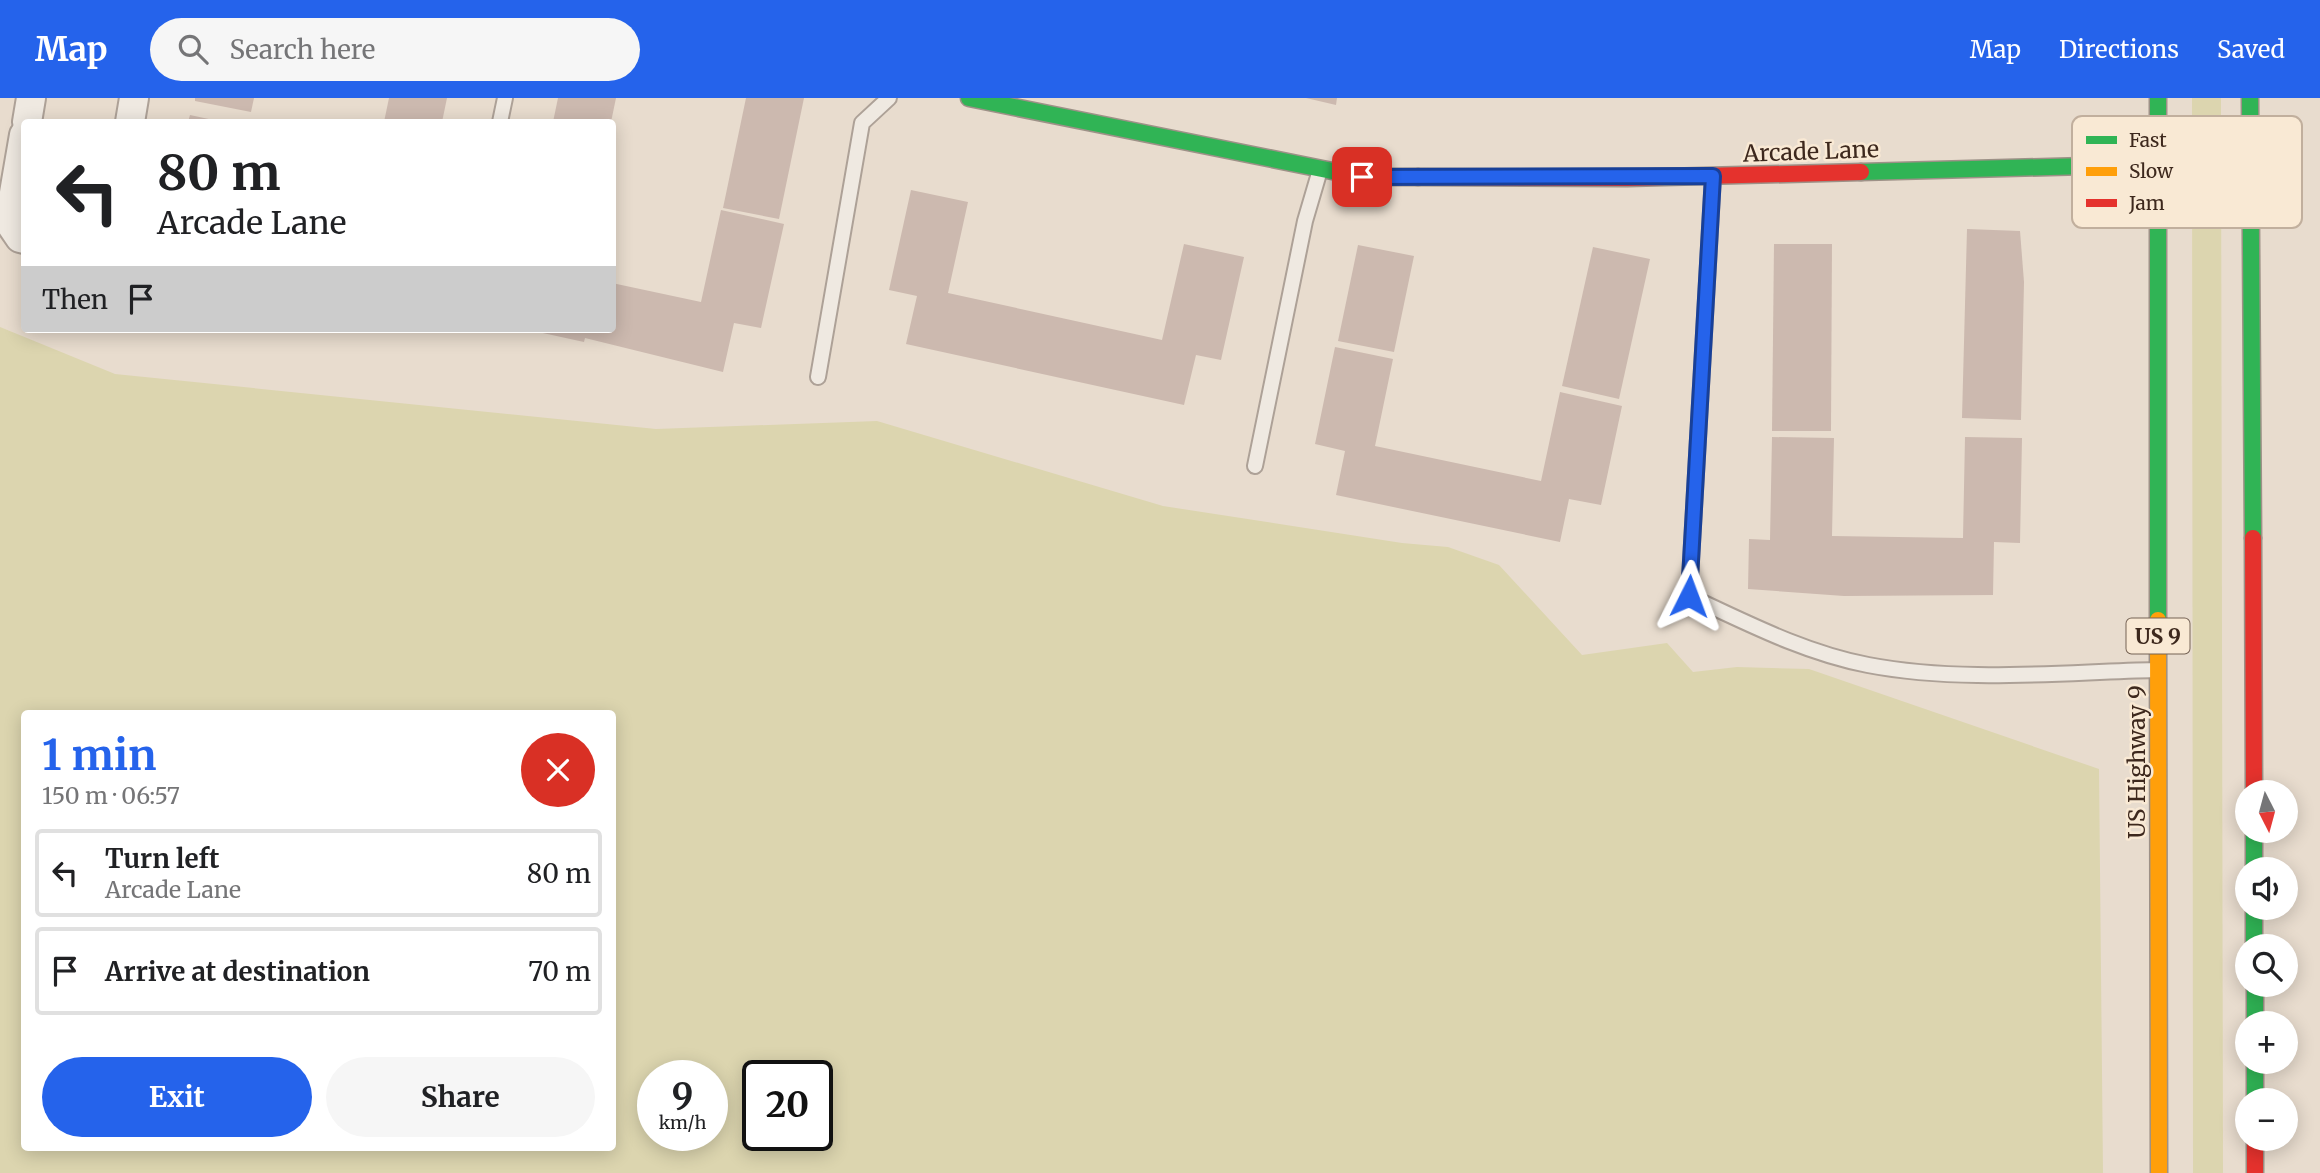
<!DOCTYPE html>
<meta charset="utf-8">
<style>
body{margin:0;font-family:Merriweather,serif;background:#f6f6f6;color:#202124;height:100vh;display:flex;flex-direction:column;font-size:26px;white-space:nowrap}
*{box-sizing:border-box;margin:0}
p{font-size:23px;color:#757577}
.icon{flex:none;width:38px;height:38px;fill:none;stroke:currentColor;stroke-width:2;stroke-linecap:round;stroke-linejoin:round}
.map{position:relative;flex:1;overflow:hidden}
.sheet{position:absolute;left:21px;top:612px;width:595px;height:441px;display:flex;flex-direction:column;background:#fff;border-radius:7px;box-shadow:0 4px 18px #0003}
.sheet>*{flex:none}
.hud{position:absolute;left:21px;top:21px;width:595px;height:214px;border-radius:7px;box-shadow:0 4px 18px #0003;background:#fff;color:#202124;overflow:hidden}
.needle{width:46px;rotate:174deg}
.tools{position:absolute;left:2235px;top:682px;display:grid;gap:14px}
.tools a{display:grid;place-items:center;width:63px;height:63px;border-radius:50%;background:#fff;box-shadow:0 4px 18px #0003;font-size:35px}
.speed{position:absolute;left:637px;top:962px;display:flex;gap:14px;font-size:35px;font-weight:700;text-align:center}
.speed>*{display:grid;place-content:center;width:91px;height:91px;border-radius:50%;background:#fff;box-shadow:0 4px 18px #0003;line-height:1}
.speed small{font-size:18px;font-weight:400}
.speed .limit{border:4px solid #111;border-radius:10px;background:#fff;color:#111}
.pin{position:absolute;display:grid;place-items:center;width:60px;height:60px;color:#fff;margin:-30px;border-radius:14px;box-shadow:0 4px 10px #0006}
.me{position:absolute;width:77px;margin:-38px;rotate:3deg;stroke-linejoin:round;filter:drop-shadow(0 0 5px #0008)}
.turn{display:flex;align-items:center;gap:24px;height:147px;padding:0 21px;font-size:32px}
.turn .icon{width:91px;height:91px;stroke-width:2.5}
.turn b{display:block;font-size:49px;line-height:60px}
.then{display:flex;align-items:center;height:66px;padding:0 21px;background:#0003;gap:14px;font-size:26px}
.round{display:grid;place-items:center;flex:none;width:74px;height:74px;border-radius:37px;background:#f6f6f6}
.summary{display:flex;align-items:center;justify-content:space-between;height:119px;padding:0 21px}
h1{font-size:42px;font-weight:700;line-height:52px;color:#2563eb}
.action{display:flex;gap:14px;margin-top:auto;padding:14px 21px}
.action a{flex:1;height:80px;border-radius:42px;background:#2563eb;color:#fff;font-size:28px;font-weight:700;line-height:80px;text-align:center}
.action a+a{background:#f6f6f6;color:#202124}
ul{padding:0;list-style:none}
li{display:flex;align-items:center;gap:21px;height:88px;margin:0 14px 10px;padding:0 7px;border:4px solid #e0e0e0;border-radius:7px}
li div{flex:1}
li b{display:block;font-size:26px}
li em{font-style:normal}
header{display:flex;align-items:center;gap:42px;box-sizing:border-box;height:98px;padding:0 35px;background:#2563eb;color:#fff}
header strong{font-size:33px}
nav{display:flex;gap:38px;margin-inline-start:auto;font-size:24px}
.search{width:490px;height:63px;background:#f6f6f6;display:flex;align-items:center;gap:18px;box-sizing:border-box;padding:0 24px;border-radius:38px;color:#757577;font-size:26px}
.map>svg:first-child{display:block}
</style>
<header>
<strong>Map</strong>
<div class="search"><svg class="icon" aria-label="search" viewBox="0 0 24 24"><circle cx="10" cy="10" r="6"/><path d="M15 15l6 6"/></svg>Search here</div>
<nav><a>Map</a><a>Directions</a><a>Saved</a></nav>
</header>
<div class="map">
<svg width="2320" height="1075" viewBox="0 0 2320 1075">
<rect width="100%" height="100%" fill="#e8dcce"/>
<!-- green -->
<g fill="#dcd5af" fill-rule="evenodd">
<path d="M2192,0H2221L2223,1075H2193Z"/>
<path d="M0,229L115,276L656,331L877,323L1163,408L1402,445L1448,449L1499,467L1582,557L1667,545L1693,574L1737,569L1809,571L2099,671L2103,1075H0ZM24,616H612V1050H24ZM653,978H712V1038H653ZM758,978H817V1038H758Z"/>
</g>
<!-- building -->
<g fill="#ccb9af">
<path d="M195,0H254L251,14L195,3Z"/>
<path d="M389,0H447L442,24H384Z"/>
<path d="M558,0H616L611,24H553Z"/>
<path d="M746,0H804L779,121L723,110Z"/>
<path d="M1306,0H1337L1336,7Z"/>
<path d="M190,17L218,23V24H188Z"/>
<path d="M911,92L968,104L948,195L1162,242L1184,146L1244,159L1221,262L1196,257L1184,307L906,246L917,198L889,192Z"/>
<path d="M721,112L784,126L761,230L734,225L723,274L585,240L584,244L529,232L612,231V185L701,204Z"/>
<path d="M1967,131L2020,133L2024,184L2021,322L1962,320Z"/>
<path d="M1774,146H1832L1831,333H1772Z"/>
<path d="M1358,147L1414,158L1394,254L1338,243Z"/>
<path d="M1593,149L1650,161L1619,301L1562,288Z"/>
<path d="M1335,249L1393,261L1375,348L1541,383L1560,294L1622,308L1601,407L1569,401L1560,444L1336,397L1345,353L1315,346Z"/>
<path d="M1772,339L1834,340L1832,438L1963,440L1965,339L2022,340L2020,445L1994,444L1993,497L1844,498L1748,491L1749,441L1770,442Z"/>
</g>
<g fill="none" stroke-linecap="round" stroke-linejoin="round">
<defs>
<g id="lane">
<path d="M500,24L505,0"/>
<path d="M1713,79L1689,498C1747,525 1805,555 1868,567C1962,585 2061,574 2156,572"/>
<path d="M818,279L862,25L889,0"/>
<path d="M1255,368L1305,123L1320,72"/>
</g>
<g id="street">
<path d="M27,24L31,0"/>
<path d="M130,24L134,0"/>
<path d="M24,37L9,124L20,140L24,141"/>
</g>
<g id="fast">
<path d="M969,0L1362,79H1418"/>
<path d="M2158,0V522"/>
<path d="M2250,0L2253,440"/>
<path d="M1861,74L2158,66"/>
<path d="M2254,733V772"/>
<path d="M2254,810V849"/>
<path d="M2255,887V926"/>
<path d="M2255,964V1003"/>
</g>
<path id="slow" d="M2158,522L2159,1075"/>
<g id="jam">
<path d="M1418,79L1627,80L1861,74"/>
<path d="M2253,440L2254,695"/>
<path d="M2255,1041V1075"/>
</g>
</defs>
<!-- lane casing -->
<use href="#lane" stroke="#ada197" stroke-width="18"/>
<!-- street casing -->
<use href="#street" stroke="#ada197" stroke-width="32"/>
<!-- fast casing -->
<use href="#fast" stroke="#9d9187" stroke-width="19"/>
<!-- slow casing -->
<use href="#slow" stroke="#9d9187" stroke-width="19"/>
<!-- jam casing -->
<use href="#jam" stroke="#9d9187" stroke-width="19"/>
<!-- lane -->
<use href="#lane" stroke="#efe9e1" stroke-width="14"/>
<!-- street -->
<use href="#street" stroke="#efe9e1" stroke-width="28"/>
<!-- fast -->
<use href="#fast" stroke="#30b455" stroke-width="16"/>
<!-- slow -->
<use href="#slow" stroke="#ff9f0a" stroke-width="16"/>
<!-- jam -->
<use href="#jam" stroke="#e5322d" stroke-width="16"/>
</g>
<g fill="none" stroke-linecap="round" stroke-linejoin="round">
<defs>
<path id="route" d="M1362,79L1713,78L1689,498"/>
</defs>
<!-- route casing -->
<use href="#route" stroke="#184099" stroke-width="18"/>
<!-- route -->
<use href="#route" stroke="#2563eb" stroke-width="12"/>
</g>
<g text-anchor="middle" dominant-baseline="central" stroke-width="5" stroke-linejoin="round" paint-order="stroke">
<!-- shield labels -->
<rect fill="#f9e9d4" stroke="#756254" stroke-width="2" x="2126.5" y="520.5" width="63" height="35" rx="5"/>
<g font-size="21" font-weight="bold" fill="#3d281d">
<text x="2158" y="538">US 9</text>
</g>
<!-- street labels -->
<g font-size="23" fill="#3d281d" stroke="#f9e9d4">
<text transform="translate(1811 53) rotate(-2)">Arcade Lane</text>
<text transform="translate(2136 664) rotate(-90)">US Highway 9</text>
</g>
</g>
<!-- legend -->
<rect x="2072" y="18" width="230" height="112" rx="10" fill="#f9e9d4" stroke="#c1af9d" stroke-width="2"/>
<rect x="2086" y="38" width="31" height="8" fill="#30b455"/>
<rect x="2086" y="69" width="31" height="9" fill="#ff9f0a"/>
<rect x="2086" y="101" width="31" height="8" fill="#e5322d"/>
<g font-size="19" fill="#3d281d">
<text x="2129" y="49">Fast</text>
<text x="2129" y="80">Slow</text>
<text x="2129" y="112">Jam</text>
</g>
</svg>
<div class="tools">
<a><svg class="needle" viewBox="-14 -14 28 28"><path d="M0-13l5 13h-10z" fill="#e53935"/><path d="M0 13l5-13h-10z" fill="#757577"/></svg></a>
<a><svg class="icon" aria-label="sound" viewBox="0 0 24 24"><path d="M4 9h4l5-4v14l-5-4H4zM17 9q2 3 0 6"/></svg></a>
<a><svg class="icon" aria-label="search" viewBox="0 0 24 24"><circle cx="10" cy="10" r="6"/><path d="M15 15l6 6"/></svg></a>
<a>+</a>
<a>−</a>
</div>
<div class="speed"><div>9<small>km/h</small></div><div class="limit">20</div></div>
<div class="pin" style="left:1362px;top:79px;background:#d93025"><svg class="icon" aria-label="arrive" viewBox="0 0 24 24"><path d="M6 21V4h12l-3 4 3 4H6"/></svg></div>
<svg class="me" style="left:1689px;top:498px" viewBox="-20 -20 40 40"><path d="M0-17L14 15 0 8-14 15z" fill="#2563eb" stroke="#fff" stroke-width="4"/></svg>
<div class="hud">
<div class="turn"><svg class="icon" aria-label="left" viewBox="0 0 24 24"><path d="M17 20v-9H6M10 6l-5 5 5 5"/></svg><div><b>80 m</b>Arcade Lane</div></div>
<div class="then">Then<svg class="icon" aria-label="arrive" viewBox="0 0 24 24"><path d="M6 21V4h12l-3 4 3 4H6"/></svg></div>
</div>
<section class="sheet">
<div class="summary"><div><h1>1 min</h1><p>150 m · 06:57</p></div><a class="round" style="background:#d93025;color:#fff"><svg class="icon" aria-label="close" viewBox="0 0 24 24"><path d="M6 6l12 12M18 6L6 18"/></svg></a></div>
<ul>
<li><svg class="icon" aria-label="left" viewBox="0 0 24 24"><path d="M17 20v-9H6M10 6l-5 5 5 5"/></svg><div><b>Turn left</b><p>Arcade Lane</p></div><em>80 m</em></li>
<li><svg class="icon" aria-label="arrive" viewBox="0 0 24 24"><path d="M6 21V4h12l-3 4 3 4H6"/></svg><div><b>Arrive at destination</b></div><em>70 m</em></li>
</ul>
<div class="action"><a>Exit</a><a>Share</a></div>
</section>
</div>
